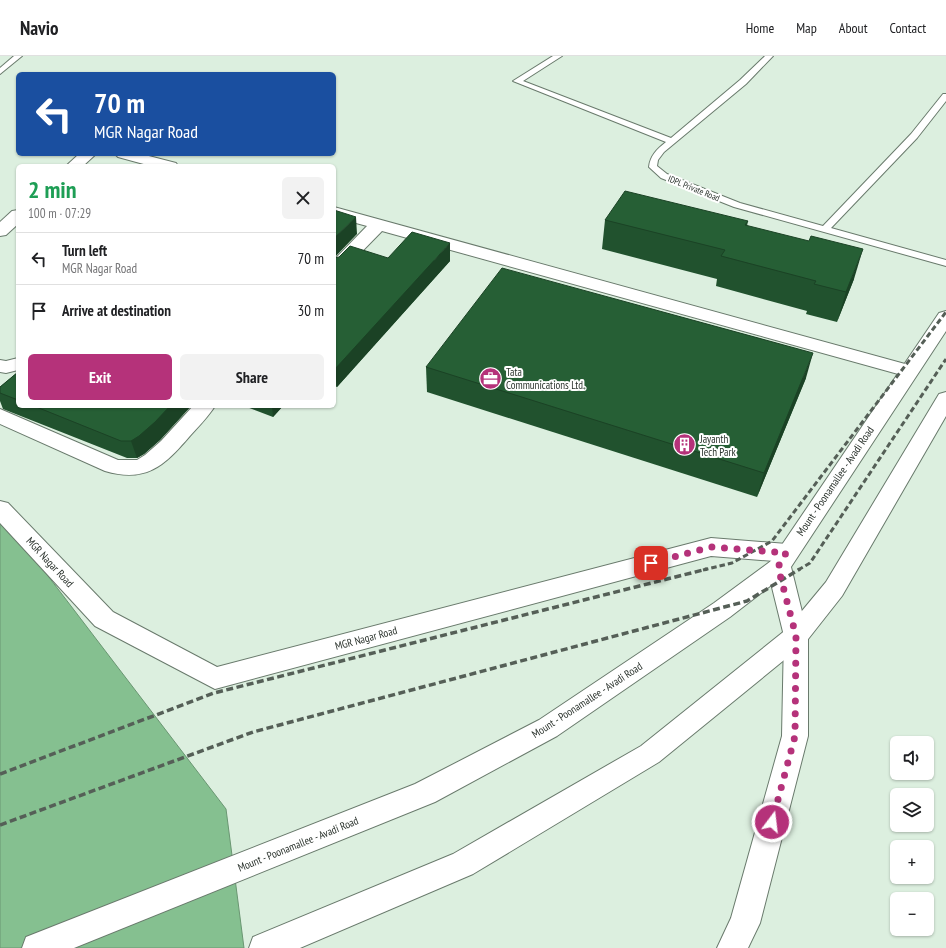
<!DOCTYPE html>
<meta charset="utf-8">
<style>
body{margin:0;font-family:"PT Sans Narrow",sans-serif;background:#f2f2f2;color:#202124;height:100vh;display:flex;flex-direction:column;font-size:15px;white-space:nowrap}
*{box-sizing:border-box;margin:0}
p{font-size:13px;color:#757577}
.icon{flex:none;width:22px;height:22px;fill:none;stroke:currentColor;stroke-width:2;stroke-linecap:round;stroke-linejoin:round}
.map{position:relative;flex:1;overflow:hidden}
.panel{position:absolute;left:16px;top:108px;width:320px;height:244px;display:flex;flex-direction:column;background:#fff;border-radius:6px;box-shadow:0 1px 3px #0004}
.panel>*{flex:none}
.banner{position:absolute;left:16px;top:16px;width:320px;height:84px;border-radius:6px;box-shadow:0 1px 3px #0004;background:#1a4fa0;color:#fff;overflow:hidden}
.buttons{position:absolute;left:890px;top:680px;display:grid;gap:8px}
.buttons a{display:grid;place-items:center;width:44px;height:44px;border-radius:6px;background:#fff;box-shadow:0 1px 3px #0004;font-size:20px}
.pin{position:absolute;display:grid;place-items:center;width:34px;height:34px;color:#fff;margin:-17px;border-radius:8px;box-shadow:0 2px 6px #0006}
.me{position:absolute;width:44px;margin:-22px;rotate:15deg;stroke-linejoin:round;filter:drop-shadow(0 0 3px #0008)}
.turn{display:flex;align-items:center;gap:14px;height:84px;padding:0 12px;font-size:18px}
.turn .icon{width:52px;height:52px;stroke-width:2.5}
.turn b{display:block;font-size:28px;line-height:34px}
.round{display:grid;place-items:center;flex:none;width:42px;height:42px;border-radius:6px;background:#f2f2f2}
.overview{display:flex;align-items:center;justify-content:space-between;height:68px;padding:0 12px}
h1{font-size:24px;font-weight:700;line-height:30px;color:#1e9e55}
.button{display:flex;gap:8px;margin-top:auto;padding:8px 12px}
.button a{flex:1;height:46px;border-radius:6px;background:#b5327a;color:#fff;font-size:16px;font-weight:700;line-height:46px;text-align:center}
.button a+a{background:#f2f2f2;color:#202124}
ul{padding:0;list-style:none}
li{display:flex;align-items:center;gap:12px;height:52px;padding:0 12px;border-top:1px solid #e0e0e0}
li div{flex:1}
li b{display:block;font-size:15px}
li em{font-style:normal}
header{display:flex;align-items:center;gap:24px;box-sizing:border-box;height:56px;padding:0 20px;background:#fff;border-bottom:1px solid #e0e0e0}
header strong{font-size:19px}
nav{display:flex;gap:22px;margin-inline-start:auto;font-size:14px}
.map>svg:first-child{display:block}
</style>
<header>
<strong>Navio</strong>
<nav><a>Home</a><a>Map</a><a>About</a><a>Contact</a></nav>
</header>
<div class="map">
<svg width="946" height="892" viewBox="0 0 946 892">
<rect width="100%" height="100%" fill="#dcefdf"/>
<!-- water -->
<path fill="#85c090" stroke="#6a9672" d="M0,467L32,499L226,753L244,892H0Z"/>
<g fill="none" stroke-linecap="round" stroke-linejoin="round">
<defs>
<g id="service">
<path d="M14,0H22L0,18V12Z"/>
<path d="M553,0H562L523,25L671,82L740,24L765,0H773L746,28L664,96L658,104L657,110L667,118L740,147L823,170L911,78L943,38H946V45L917,82L831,172L946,204V210L734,151L661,122L649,111C650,100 657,93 666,86L513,25Z"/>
</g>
<g id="minor">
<path d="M79,98H96L83,110H66Z"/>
<path d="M115,98H141L176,107L178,110H151L118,101Z"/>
<path d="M334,151L916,311L919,315L916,319L909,321L382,175L340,218L334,219V204L367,170L334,161Z"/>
<path d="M18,154V168L6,179L0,180V166L12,155Z"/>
<path d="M18,302V314L6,317L0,316V304L6,305Z"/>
<path d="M193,350H215C208,361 198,371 189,381C164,410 146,427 105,415L0,368V353L118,404H137L145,399L161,385Z"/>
<path d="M0,445L8,447L113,556L217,611L711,482L787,488L795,491L798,497L795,503L787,506L711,500L215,633L95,570L0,467Z"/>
</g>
<path id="tertiary" d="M779,502L787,505L791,511L808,580V680L760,867L748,892H717L731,862L782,680L784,580L767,511L771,505Z"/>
<g id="primary">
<path d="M946,255V275L787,517L730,561L557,680L435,746L74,892H22L26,881L415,728L539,664L714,547L771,505L939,257Z"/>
<path d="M946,336V360L842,540L805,587L659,706L473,818L300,892H249L253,881L453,798L641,690L787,573L826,526L939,338Z"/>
</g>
</defs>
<!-- service casing -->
<use href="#service" stroke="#697a6c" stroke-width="2"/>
<!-- minor casing -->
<use href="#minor" stroke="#697a6c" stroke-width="2"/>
<!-- tertiary casing -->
<use href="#tertiary" stroke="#697a6c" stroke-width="2"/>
<!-- primary casing -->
<use href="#primary" stroke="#697a6c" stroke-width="2"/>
<!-- service -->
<use href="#service" fill="#fff" fill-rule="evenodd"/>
<!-- minor -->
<use href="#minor" fill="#fff" fill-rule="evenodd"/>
<!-- tertiary -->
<use href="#tertiary" fill="#fff" fill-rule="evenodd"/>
<!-- primary -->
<use href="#primary" fill="#fff" fill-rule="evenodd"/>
<!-- rail-far1 -->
<g stroke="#555f57" stroke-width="3" stroke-dasharray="5.5 3" stroke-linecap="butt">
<path d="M703,514L732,507L772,485L946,256"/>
<path d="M798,514L810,507L946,303"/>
</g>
<!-- rail -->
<g stroke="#555f57" stroke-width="3.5" stroke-dasharray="7 3.5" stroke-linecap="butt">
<path d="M0,718L214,637L707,513"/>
<path d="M0,769L253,676L747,545L800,513"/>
</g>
</g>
<!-- wall -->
<g fill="#21522e">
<path d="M605,164L748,165L747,170L854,223L837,266L806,258L807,255L716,230L717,223L602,193Z"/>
<path d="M334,202H388L450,205L337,331L334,330Z"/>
<path d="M426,311L806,322L757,441L427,336Z"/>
<path d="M18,316V350H191L160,384L144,398L137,402H127L3,353L0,345V331Z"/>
<path d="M244,350H283L273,361Z"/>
</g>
<!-- shaded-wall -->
<g fill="#1b4225">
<path d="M356,161L357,178L334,202V182Z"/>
<path d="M450,187V205L337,331L335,313Z"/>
<path d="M863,193L854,223L837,266L846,236Z"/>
<path d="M813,297L806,322L757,441L764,417Z"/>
<path d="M170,350H191L160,384L144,398L137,402L131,385Z"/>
<path d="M272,350H283L273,361Z"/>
</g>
<!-- building -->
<g fill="#265f35" stroke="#1b4225">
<path d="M625,135L748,165L745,169L809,185L811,180L863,193L846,236L814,228L816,225L721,200L725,194L605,164Z"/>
<path d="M334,154L356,161L334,182Z"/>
<path d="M412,176L450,187L335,313H334V202L339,201L350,190L388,202Z"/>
<path d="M502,212L813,297L764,417L426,311Z"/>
<path d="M18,316V344L0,337V331Z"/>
<path d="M34,350H170L155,366L139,380L131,385H121Z"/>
</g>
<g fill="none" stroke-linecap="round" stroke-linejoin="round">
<!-- route -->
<path stroke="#b5327a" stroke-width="7" stroke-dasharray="0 12.6" d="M651,507L711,491L786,497L778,511L796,580L795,680L772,766"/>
</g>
<!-- icons -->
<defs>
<symbol id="office-disc" viewBox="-11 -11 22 22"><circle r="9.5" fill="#b5327a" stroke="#fff"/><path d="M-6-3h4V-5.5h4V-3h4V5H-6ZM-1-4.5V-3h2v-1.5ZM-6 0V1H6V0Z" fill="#fff"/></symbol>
<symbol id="building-disc" viewBox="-11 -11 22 22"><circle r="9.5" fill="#b5327a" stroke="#fff"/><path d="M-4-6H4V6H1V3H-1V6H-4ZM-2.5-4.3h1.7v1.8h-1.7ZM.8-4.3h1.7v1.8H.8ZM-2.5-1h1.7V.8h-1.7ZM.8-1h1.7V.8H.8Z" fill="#fff"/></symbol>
</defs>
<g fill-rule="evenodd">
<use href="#office-disc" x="478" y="310" width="25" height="25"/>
<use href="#building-disc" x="672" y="376" width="25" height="25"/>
</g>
<g text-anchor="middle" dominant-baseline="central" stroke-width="4" stroke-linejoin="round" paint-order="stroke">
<!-- far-street labels -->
<g font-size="9" fill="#2b332d" stroke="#fff">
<text transform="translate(694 132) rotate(22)">IDPL Private Road</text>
</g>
<!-- poi labels -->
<g font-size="11" fill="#2b332d" stroke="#fff" text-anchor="start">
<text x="506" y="316">Tata<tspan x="506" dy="13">Communications Ltd.</tspan></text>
<text x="700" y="383">Jayanth<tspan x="700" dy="13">Tech Park</tspan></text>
</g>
<!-- street labels -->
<g font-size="11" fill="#2b332d" stroke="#fff">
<text transform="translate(835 425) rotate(-56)">Mount - Poonamallee - Avadi Road</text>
<text transform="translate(50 506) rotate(47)">MGR Nagar Road</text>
<text transform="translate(366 582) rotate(-15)">MGR Nagar Road</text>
<text transform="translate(587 644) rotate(-33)">Mount - Poonamallee - Avadi Road</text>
<text transform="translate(298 788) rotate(-22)">Mount - Poonamallee - Avadi Road</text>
</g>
</g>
</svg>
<div class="buttons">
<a><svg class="icon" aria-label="sound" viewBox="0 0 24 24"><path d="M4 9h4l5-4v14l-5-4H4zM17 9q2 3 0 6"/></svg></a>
<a><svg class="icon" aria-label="layers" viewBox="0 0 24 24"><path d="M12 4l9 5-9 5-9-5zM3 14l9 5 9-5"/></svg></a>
<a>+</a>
<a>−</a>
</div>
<div class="pin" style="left:651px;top:507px;background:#d93025"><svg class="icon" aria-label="arrive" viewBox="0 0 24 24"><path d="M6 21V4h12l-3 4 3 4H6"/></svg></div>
<svg class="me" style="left:772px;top:766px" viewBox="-20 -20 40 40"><circle r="17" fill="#b5327a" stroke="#fff" stroke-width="3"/><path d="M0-11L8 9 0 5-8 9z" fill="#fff"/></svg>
<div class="banner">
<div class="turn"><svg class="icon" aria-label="left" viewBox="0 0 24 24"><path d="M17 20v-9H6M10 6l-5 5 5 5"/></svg><div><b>70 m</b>MGR Nagar Road</div></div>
</div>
<section class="panel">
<div class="overview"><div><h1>2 min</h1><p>100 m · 07:29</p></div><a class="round"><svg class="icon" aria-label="close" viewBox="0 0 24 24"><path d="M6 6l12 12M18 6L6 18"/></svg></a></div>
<ul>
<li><svg class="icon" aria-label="left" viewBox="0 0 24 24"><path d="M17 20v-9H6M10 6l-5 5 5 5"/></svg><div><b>Turn left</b><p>MGR Nagar Road</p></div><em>70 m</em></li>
<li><svg class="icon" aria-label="arrive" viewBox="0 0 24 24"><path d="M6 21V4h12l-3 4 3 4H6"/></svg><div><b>Arrive at destination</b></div><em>30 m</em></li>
</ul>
<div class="button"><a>Exit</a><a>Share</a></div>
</section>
</div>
